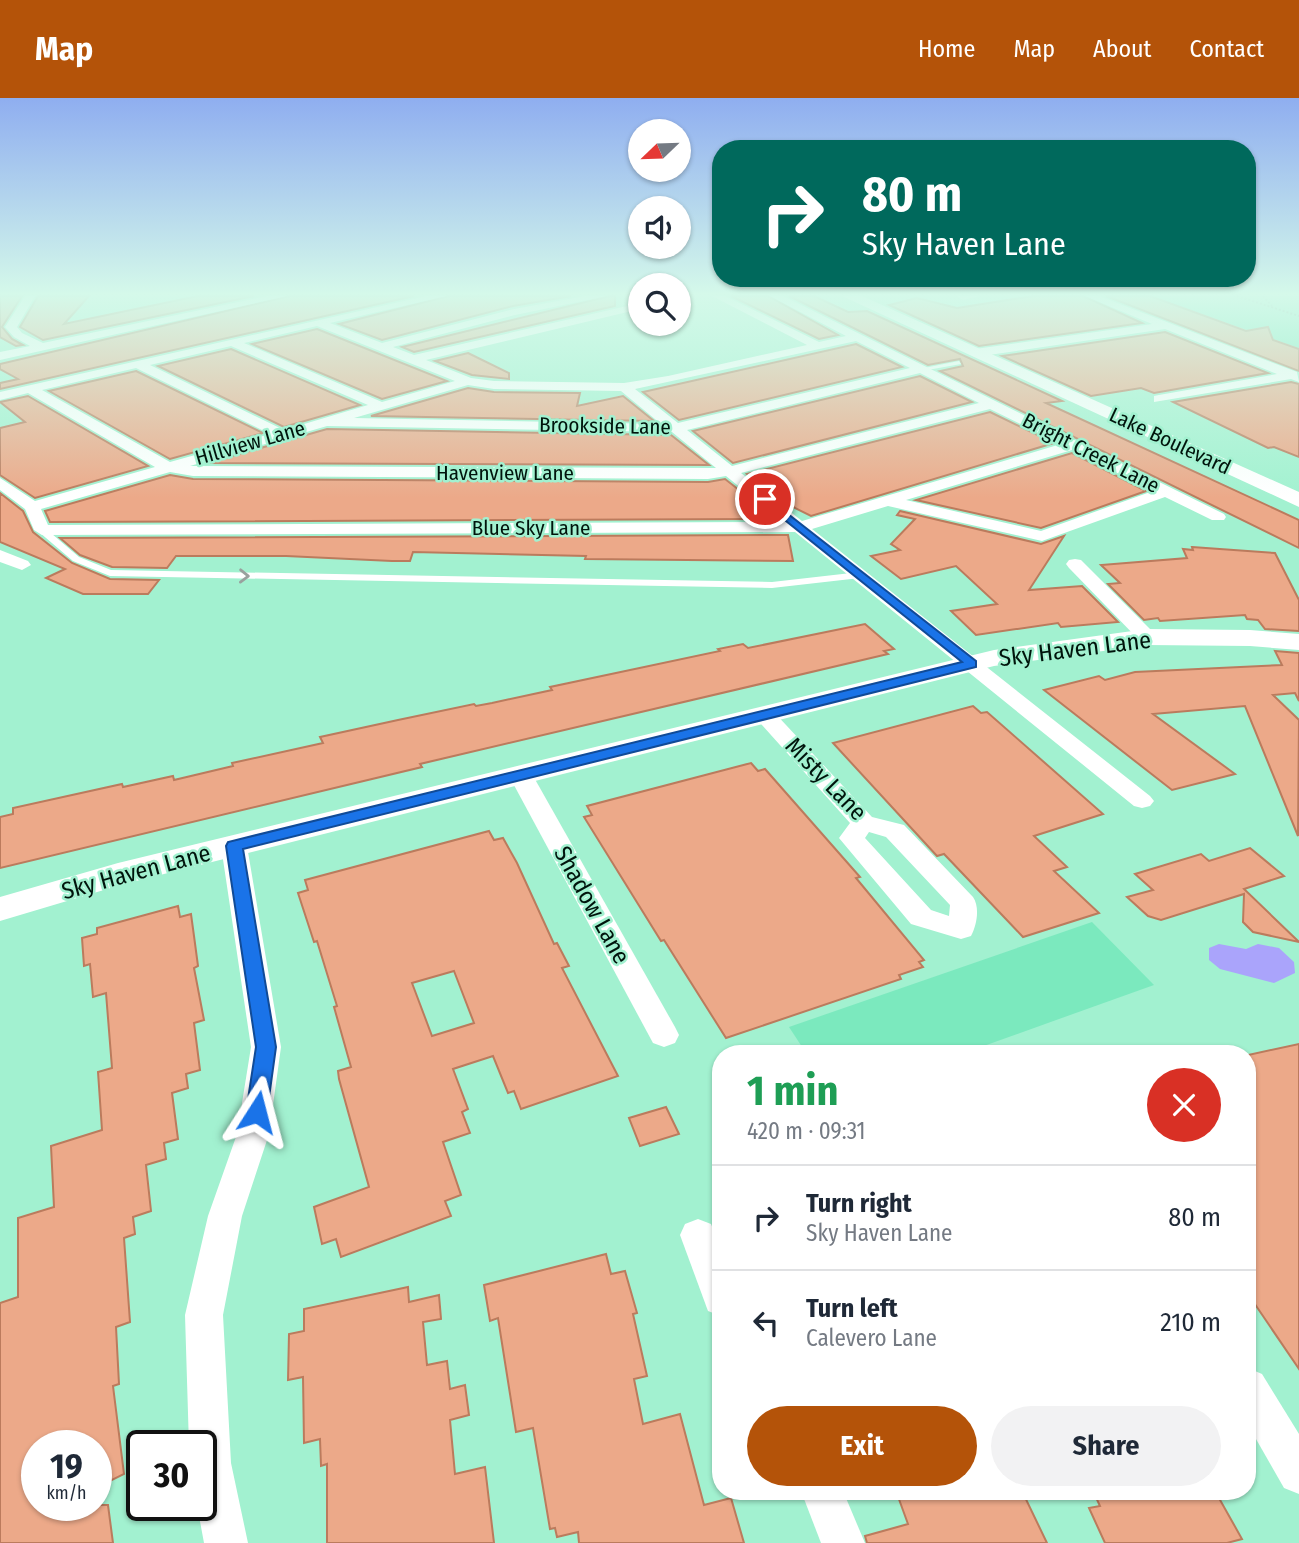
<!DOCTYPE html>
<meta charset="utf-8">
<style>
body{margin:0;font-family:"Fira Sans Condensed",sans-serif;background:#f2f2f3;color:#1f2937;height:100vh;display:flex;flex-direction:column;font-size:26px;white-space:nowrap}
*{box-sizing:border-box;margin:0}
p{font-size:23px;color:#747a83}
.icon{flex:none;width:38px;height:38px;fill:none;stroke:currentColor;stroke-width:2;stroke-linecap:round;stroke-linejoin:round}
.map{position:relative;flex:1;overflow:hidden}
.drawer{position:absolute;left:712px;top:947px;width:544px;height:455px;display:flex;flex-direction:column;background:#fff;border-radius:28px;box-shadow:0 2px 5px #0004}
.drawer>*{flex:none}
.hud{position:absolute;left:712px;top:42px;width:544px;height:147px;border-radius:28px;box-shadow:0 2px 5px #0004;background:#00695c;color:#fff;overflow:hidden}
.needle{width:46px;rotate:247deg}
.fabs{position:absolute;left:628px;top:21px;display:grid;gap:14px}
.fabs a{display:grid;place-items:center;width:63px;height:63px;border-radius:50%;background:#fff;box-shadow:0 2px 5px #0004;font-size:35px}
.speed{position:absolute;left:21px;top:1332px;display:flex;gap:14px;font-size:35px;font-weight:700;text-align:center}
.speed>*{display:grid;place-content:center;width:91px;height:91px;border-radius:50%;background:#fff;box-shadow:0 2px 5px #0004;line-height:1}
.speed small{font-size:18px;font-weight:400}
.speed .limit{border:4px solid #111;border-radius:10px;background:#fff;color:#111}
.pin{position:absolute;display:grid;place-items:center;width:60px;height:60px;color:#fff;margin:-30px;border:4px solid #fff;border-radius:50%;box-shadow:0 2px 7px #0007}
.me{position:absolute;width:77px;margin:-38px;rotate:9deg;stroke-linejoin:round;filter:drop-shadow(0 0 5px #0008)}
.turn{display:flex;align-items:center;gap:24px;height:147px;padding:0 35px;font-size:32px}
.turn .icon{width:91px;height:91px;stroke-width:2.5}
.turn b{display:block;font-size:49px;line-height:60px}
.round{display:grid;place-items:center;flex:none;width:74px;height:74px;border-radius:37px;background:#f2f2f3}
.overview{display:flex;align-items:center;justify-content:space-between;height:119px;padding:0 35px}
h1{font-size:42px;font-weight:700;line-height:52px;color:#1e9e55}
.button{display:flex;gap:14px;margin-top:auto;padding:14px 35px}
.button a{flex:1;height:80px;border-radius:42px;background:#b45309;color:#fff;font-size:28px;font-weight:700;line-height:80px;text-align:center}
.button a+a{background:#f2f2f3;color:#1f2937}
ul{padding:0;list-style:none}
li{display:flex;align-items:center;gap:21px;height:105px;padding:0 35px;border-top:2px solid #e0e1e3}
li div{flex:1}
li b{display:block;font-size:26px}
li em{font-style:normal}
header{display:flex;align-items:center;gap:42px;box-sizing:border-box;height:98px;padding:0 35px;background:#b45309;color:#fff}
header strong{font-size:33px}
nav{display:flex;gap:38px;margin-inline-start:auto;font-size:24px}
.map>svg:first-child{display:block}
</style>
<header>
<strong>Map</strong>
<nav><a>Home</a><a>Map</a><a>About</a><a>Contact</a></nav>
</header>
<div class="map">
<svg width="1299" height="1445" viewBox="0 0 1299 1445">
<rect width="100%" height="100%" fill="#a2f1d0"/>
<!-- green -->
<g fill="#7be9be">
<path d="M1149,198H1299V250Z"/>
<path d="M1092,824L1154,887L964,955H806L789,929Z"/>
</g>
<!-- water -->
<path fill="#aaa4fb" d="M1219,846L1246,851L1258,846L1279,850L1294,864L1295,875L1274,885L1220,871L1209,862V850Z"/>
<!-- building -->
<g fill="#eca989" stroke="#bb7b5d" stroke-width="2" fill-rule="evenodd">
<path d="M0,198H22L2,229L12,241L23,247L16,248L0,239Z"/>
<path d="M38,198H89L64,226L198,198H254L43,242L20,229Z"/>
<path d="M290,198H414L0,291V285L18,281L0,271V266Z"/>
<path d="M449,198H571L513,208L382,242L339,226Z"/>
<path d="M610,198H615V208L414,254L402,249Z"/>
<path d="M731,198H768L838,237L819,241Z"/>
<path d="M789,198H814L848,214L867,213L1062,303L1046,305L1299,422V450L940,273L963,268L960,261L928,267Z"/>
<path d="M1033,198H1083L1142,225L979,248L889,207L917,200L957,210Z"/>
<path d="M1106,198H1150L1246,233L1268,229L1273,242L1299,251V273Z"/>
<path d="M317,231L447,283L382,301L252,246Z"/>
<path d="M1165,234L1268,275L1154,295L1141,290L1091,298L1002,258Z"/>
<path d="M856,246L902,269L679,322L643,294Z"/>
<path d="M231,251L360,307L284,329L158,268Z"/>
<path d="M468,255L509,275V281L472,277L435,263Z"/>
<path d="M136,273L263,335L170,361L49,293Z"/>
<path d="M920,278L972,304L733,365L693,333Z"/>
<path d="M1291,284L1299,286V359L1274,349L1268,350L1173,304Z"/>
<path d="M468,290L494,294L580,295L577,308L623,298L654,323L371,318Z"/>
<path d="M28,298L148,368L35,400L0,377V330L25,324L0,304Z"/>
<path d="M990,314L1054,345L811,418L781,403L747,376Z"/>
<path d="M327,331L671,337L709,367L208,365Z"/>
<path d="M1072,355L1146,393L1041,430L916,402Z"/>
<path d="M170,377L193,381L708,384L725,381L776,421L50,424L45,413Z"/>
<path d="M0,395L23,413L33,434L72,465L110,481L159,482L148,496H83L46,480L65,471L0,444Z"/>
<path d="M900,413L1041,446L1064,438L1029,492L1082,488L1118,524L1061,529L1058,525L976,537L951,513L997,506L956,468L901,481L871,458L900,452L891,446L915,421L897,417Z"/>
<path d="M788,437L793,463L585,461L586,458L413,454L410,463H392L286,458H176L167,470L112,469L80,457L60,440Z"/>
<path d="M1192,449L1275,455L1299,502V533L1265,531L1258,522L1247,521L1245,517L1160,523L1158,520L1144,522L1108,486L1120,485L1101,467L1187,460L1183,451L1193,452Z"/>
<path d="M865,526L894,551L884,553L888,556L420,666L422,669L0,770V719L13,716V710L122,686L123,689L173,678L174,682L233,668L232,665L323,645L320,639L398,622L474,606L476,608L492,605L552,592L550,589L720,553L718,551L743,546L748,550Z"/>
<path d="M1275,553L1299,555V603L1295,595L1273,597L1299,622L1298,738L1245,608L1153,616L1235,676L1172,692L1044,592L1099,578L1105,582L1135,574L1282,567Z"/>
<path d="M973,608L981,615L987,614L1103,716L1034,738L1067,769L1054,773L1099,815L1023,839L944,756L937,758L833,645Z"/>
<path d="M751,665L758,673L765,671L860,779L856,780L924,862L919,864L923,869L899,877L901,881L726,940L664,842L661,843L584,719L592,717L587,708Z"/>
<path d="M489,733L494,742L503,740L517,765L554,846L557,845L569,868L562,870L618,978L521,1011L514,993L508,995L493,958L453,971L468,1011L462,1014L470,1035L443,1044L461,1097L445,1103L451,1118L341,1159L336,1141L322,1146L314,1109L369,1089L339,981L338,973L351,969L334,909L337,908L317,843L314,844L298,795L308,792L305,782ZM454,873L474,925L432,938L412,885Z"/>
<path d="M1250,750L1284,778L1244,791L1299,844L1253,834L1243,824L1244,796L1161,822L1148,818L1127,799L1153,792L1135,776L1201,756L1209,763Z"/>
<path d="M178,808L180,819L191,816L194,838L198,868L194,870L204,922L194,925L200,972L186,976L188,990L172,995L178,1041L164,1045L166,1061L146,1067L151,1113L133,1119L135,1136L124,1140L130,1224L116,1229L119,1286L113,1288L124,1376L96,1390V1348H37V1407H108L113,1445H0V1205L18,1199V1120L54,1109L51,1048L102,1032L98,974L112,970L106,895L93,899L90,866L84,868L82,840L97,836V830Z"/>
<path d="M1299,946V1271L1248,1196V957Z"/>
<path d="M666,1009L679,1036L640,1048L629,1020Z"/>
<path d="M606,1156L611,1176L625,1173L637,1215L633,1216L647,1278L634,1281L643,1326L680,1316L704,1407L731,1400L744,1445H579L578,1434L557,1439L555,1430L550,1431L533,1330L516,1334L498,1220L490,1223L484,1187Z"/>
<path d="M408,1189L409,1204L439,1197L441,1221L423,1224L427,1267L447,1263L450,1291L465,1287L469,1317L450,1322L455,1376L485,1369L494,1445H327V1366L321,1368L320,1341L304,1345L303,1279L288,1282L289,1236L304,1233V1211Z"/>
<path d="M896,1393H1022L1047,1445H867L865,1438L908,1426Z"/>
<path d="M1093,1393H1215L1242,1441L1227,1445H1105L1089,1410L1100,1408Z"/>
</g>
<g fill="none" stroke-linecap="round" stroke-linejoin="round">
<!-- path -->
<g stroke="#6fab92" stroke-width="2" stroke-dasharray="2 2" stroke-linecap="butt">
<path d="M1237,198L1299,218"/>
<path d="M1263,198L1272,208"/>
</g>
<!-- service -->
<g fill="#fff" fill-rule="evenodd">
<path d="M959,263L961,266L922,273L919,271Z"/>
<path d="M39,430H45L79,459L111,472L772,484L860,474L864,477L860,480L772,490L110,478L73,463L39,434Z"/>
</g>
<!-- minor -->
<g fill="#fff" fill-rule="evenodd">
<path d="M25,198H35L17,229L22,235L43,245L267,198H287L0,262V254L30,248L14,239L5,229Z"/>
<path d="M426,198H446L330,225L382,245L514,211L585,198H607L515,217L393,249L414,257L640,205V211L426,262L471,280L494,283L624,285L668,278L807,247L712,198H725L819,244L846,238L770,198H783L1224,416L1226,419L1224,422H1212L1165,399L1042,443L888,408L812,431L1150,698L1154,703L1150,708L1142,710L1134,708L795,434L42,437L34,432L25,411L0,392V380L35,403L155,369L28,295L0,302V294ZM317,228L455,283L382,304L244,245ZM856,243L910,270L678,325L635,291ZM231,248L368,307L284,332L150,267ZM136,270L270,336L170,364L42,292ZM920,275L979,305L732,368L687,332ZM468,287L494,291L621,293L661,326L354,320ZM990,311L1061,346L802,423L741,375ZM327,328L672,334L716,370L190,368ZM1072,352L1153,393L1041,433L906,402ZM170,374L193,378L708,381L726,378L783,424L48,427L41,411Z"/>
<path d="M679,198H690L679,202Z"/>
<path d="M980,198L963,202L958,199V198Z"/>
<path d="M1085,198H1099L1297,274L1299,284L1291,281L1154,304V298L1159,297L1277,276L1165,231L975,259L969,255L975,251L1152,226Z"/>
<path d="M0,452L28,463L31,467L22,472L0,464Z"/>
<path d="M1075,461L1081,462L1154,535L1157,539L1154,543H1140L1069,470L1066,466L1069,462Z"/>
<path d="M764,610L772,612L872,719L904,727L973,799C980,809 977,827 971,838L961,841L911,826L839,740L850,725L753,617L756,612ZM869,734L886,739L950,807L949,818L931,812L865,740Z"/>
<path d="M520,669L528,671L532,676L675,929L679,937L675,945L664,949L653,945L508,676L512,671Z"/>
<path d="M234,740L243,742L247,748L281,949L269,1036L242,1118L223,1217L231,1365L248,1445H204L197,1407H201V1348H189L185,1217L208,1118L237,1036L251,949L221,748L225,742Z"/>
<path d="M698,1121L711,1126L721,1151V1218L708,1213L680,1137L685,1126Z"/>
<path d="M1248,1270L1262,1276L1299,1336V1396L1284,1390L1248,1327Z"/>
<path d="M801,1393H843L865,1445H821Z"/>
</g>
<!-- tertiary -->
<path fill="#fff" fill-rule="evenodd" d="M1147,531L1250,532L1299,536V552L1250,548L1147,547L994,568L124,786L0,823V799L118,765L994,552Z"/>
<!-- secondary -->
<path fill="#fff" fill-rule="evenodd" d="M842,198H862L1299,394V409Z"/>
</g>
<!-- one-way arrows -->
<defs><path id="oneway-chevron" d="M-2-3.5L2.5 0L-2 3.5" fill="none" stroke-width="1.6" stroke-linecap="round" stroke-linejoin="round" transform="scale(1.75)"/></defs>
<use stroke="#99a19e" href="#oneway-chevron" transform="translate(244 478) rotate(1)"/>
<!-- sky -->
<linearGradient id="sky" x2="0" y2="1"><stop stop-color="#8faef0"/><stop offset="0.49" stop-color="#d5f9ea"/><stop offset="1" stop-color="#d5f9ea" stop-opacity="0"/></linearGradient>
<rect width="1299" height="400" fill="url(#sky)"/>
<!-- route -->
<path fill="#1a73e8" stroke="#114b97" stroke-width="2" d="M765,398L976,563V569L243,751L276,949L267,1014L264,1020L257,1023L249,1020L246,1014L256,949L226,748L228,744L962,564L761,403L760,401Z"/>
<g text-anchor="middle" dominant-baseline="central" stroke-width="5" stroke-linejoin="round" paint-order="stroke">
<!-- far-street labels -->
<g font-size="21" fill="#00140c" stroke="#a2f1d0">
<text transform="translate(605 328) rotate(1)">Brookside Lane</text>
<text transform="translate(1170 343) rotate(25)">Lake Boulevard</text>
<text transform="translate(250 345) rotate(-16)">Hillview Lane</text>
<text transform="translate(1091 355) rotate(27)">Bright Creek Lane</text>
<text x="505" y="375">Havenview Lane</text>
<text x="531" y="430">Blue Sky Lane</text>
</g>
<!-- street labels -->
<g font-size="24" fill="#00140c" stroke="#a2f1d0">
<text transform="translate(1075 551) rotate(-7)">Sky Haven Lane</text>
<text transform="translate(826 681) rotate(46)">Misty Lane</text>
<text transform="translate(136 774) rotate(-15)">Sky Haven Lane</text>
<text transform="translate(592 807) rotate(61)">Shadow Lane</text>
</g>
</g>
</svg>
<div class="fabs">
<a><svg class="needle" viewBox="-14 -14 28 28"><path d="M0-13l5 13h-10z" fill="#e53935"/><path d="M0 13l5-13h-10z" fill="#747a83"/></svg></a>
<a><svg class="icon" aria-label="sound" viewBox="0 0 24 24"><path d="M4 9h4l5-4v14l-5-4H4zM17 9q2 3 0 6"/></svg></a>
<a><svg class="icon" aria-label="search" viewBox="0 0 24 24"><circle cx="10" cy="10" r="6"/><path d="M15 15l6 6"/></svg></a>
</div>
<div class="speed"><div>19<small>km/h</small></div><div class="limit">30</div></div>
<div class="pin" style="left:765px;top:401px;background:#d93025"><svg class="icon" aria-label="arrive" viewBox="0 0 24 24"><path d="M6 21V4h12l-3 4 3 4H6"/></svg></div>
<svg class="me" style="left:257px;top:1014px" viewBox="-20 -20 40 40"><path d="M0-17L14 15 0 8-14 15z" fill="#1a73e8" stroke="#fff" stroke-width="4"/></svg>
<div class="hud">
<div class="turn"><svg class="icon" aria-label="right" viewBox="0 0 24 24"><path d="M7 20v-9h11M14 6l5 5-5 5"/></svg><div><b>80 m</b>Sky Haven Lane</div></div>
</div>
<section class="drawer">
<div class="overview"><div><h1>1 min</h1><p>420 m · 09:31</p></div><a class="round" style="background:#d93025;color:#fff"><svg class="icon" aria-label="close" viewBox="0 0 24 24"><path d="M6 6l12 12M18 6L6 18"/></svg></a></div>
<ul>
<li><svg class="icon" aria-label="right" viewBox="0 0 24 24"><path d="M7 20v-9h11M14 6l5 5-5 5"/></svg><div><b>Turn right</b><p>Sky Haven Lane</p></div><em>80 m</em></li>
<li><svg class="icon" aria-label="left" viewBox="0 0 24 24"><path d="M17 20v-9H6M10 6l-5 5 5 5"/></svg><div><b>Turn left</b><p>Calevero Lane</p></div><em>210 m</em></li>
</ul>
<div class="button"><a>Exit</a><a>Share</a></div>
</section>
</div>
